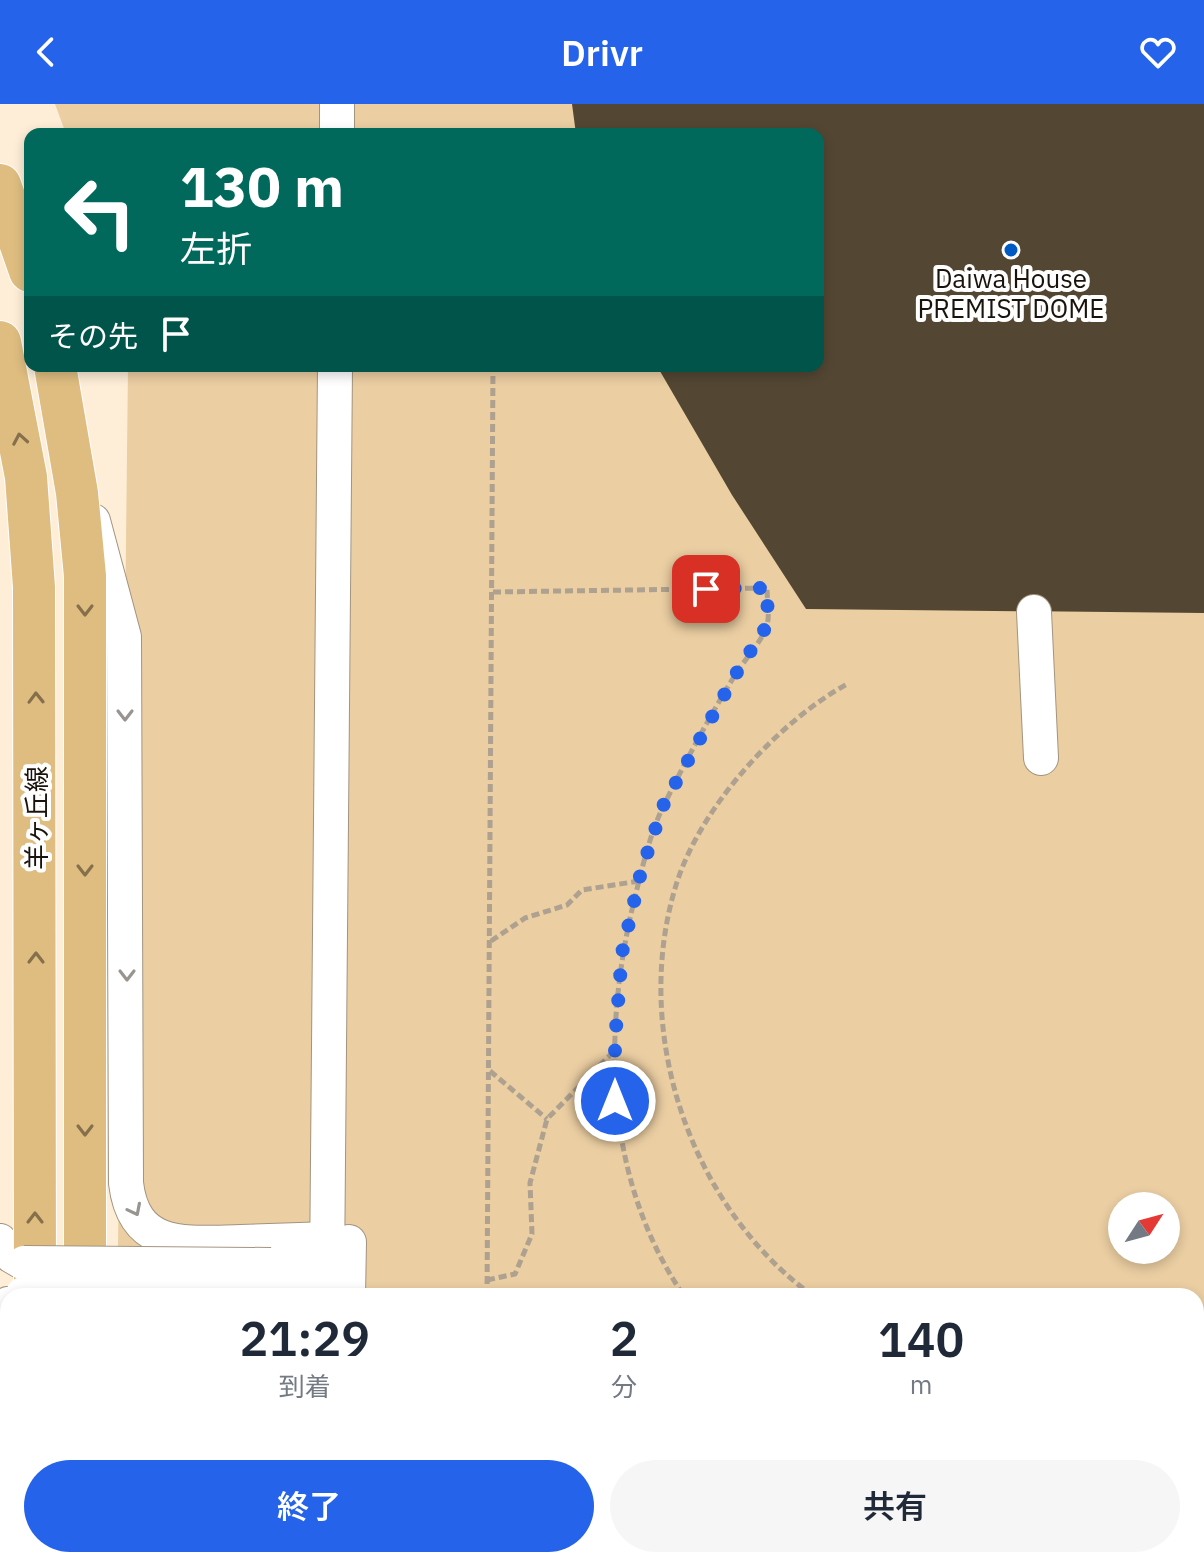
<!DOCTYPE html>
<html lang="ja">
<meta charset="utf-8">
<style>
body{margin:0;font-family:"IBM Plex Sans","Noto Sans JP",sans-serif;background:#f6f6f7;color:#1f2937;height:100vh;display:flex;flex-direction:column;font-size:30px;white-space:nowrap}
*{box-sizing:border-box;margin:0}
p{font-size:26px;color:#747a83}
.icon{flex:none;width:44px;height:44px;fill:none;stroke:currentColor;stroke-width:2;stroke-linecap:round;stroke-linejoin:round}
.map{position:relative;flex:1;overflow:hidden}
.sheet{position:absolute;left:0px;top:1184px;width:1204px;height:280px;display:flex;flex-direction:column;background:#fff;border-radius:24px 24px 0 0;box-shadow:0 4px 12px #0003}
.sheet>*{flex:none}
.top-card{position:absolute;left:24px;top:24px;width:800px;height:244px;border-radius:16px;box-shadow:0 4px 12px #0003;background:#00695c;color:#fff;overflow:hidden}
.needle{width:52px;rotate:54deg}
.tools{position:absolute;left:1108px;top:1088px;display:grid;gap:16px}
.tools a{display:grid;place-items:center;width:72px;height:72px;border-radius:50%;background:#fff;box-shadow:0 4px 12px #0003;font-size:40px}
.pin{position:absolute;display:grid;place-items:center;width:68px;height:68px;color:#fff;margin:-34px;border-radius:16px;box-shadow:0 4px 12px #0006}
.me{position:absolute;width:88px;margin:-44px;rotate:0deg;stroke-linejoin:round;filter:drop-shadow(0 0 6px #0008)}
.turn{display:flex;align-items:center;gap:28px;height:168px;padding:0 24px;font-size:36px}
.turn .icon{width:104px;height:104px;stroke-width:2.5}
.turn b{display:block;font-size:56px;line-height:68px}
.then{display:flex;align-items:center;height:76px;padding:0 24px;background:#0003;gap:16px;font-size:30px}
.eta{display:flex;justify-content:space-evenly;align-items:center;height:136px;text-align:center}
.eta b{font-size:48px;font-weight:600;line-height:56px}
.action{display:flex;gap:16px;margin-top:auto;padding:16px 24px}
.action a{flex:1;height:92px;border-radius:48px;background:#2563eb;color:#fff;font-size:32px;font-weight:600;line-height:92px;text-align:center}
.action a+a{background:#f6f6f7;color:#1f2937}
header{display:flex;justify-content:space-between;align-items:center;height:104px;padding:0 24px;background:#2563eb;color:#fff;font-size:36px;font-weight:600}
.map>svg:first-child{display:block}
</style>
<header><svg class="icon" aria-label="back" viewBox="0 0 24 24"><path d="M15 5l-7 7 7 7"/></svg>Drivr<svg class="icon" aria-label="heart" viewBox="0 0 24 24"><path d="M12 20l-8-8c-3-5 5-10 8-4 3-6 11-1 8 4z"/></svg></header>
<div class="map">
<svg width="1204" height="1464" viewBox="0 0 1204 1464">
<rect width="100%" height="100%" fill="#feeed7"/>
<!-- green -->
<path fill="#ebcea2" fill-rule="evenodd" d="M55,0H1204V1464H117V1456H1196V1192H293L118,1145L128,262H818V30H66ZM1122,1102H1166V1146H1122Z"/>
<!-- building -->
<path fill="#534733" d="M572,0H1204V509L806,505L732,391L657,262H818V30H576Z"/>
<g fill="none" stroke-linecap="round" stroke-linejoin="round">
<defs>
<g id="minor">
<path d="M337,30V0"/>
<path d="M93,417L124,533L126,1079C134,1148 188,1139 241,1138C270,1137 300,1136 329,1135"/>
<path d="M1034,508L1041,654"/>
<path d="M0,1137L12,1152L24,1159"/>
<path d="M271,1161C293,1161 330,1169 343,1149"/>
<path d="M272,1190L315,1189L326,1178L327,1170L335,262"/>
<path d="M348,1192L349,1138"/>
<path d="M0,1210L8,1200"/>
<path d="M126,1464V1456"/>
</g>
<g id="major">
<path d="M0,81L30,167"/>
<path d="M0,238L26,373L34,483L35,1192"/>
<path d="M55,262L77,389L85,472V1192"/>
<path d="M34,1464V1456"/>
<path d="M84,1464V1456"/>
</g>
</defs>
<!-- minor casing -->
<use href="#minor" stroke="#a3947f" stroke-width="36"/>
<!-- major casing -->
<use href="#major" stroke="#fff" stroke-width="44"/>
<!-- path -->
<g stroke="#aea190" stroke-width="5" stroke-dasharray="8 4" stroke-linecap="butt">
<path d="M493,488L767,484C767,495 770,511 767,521C762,538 744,556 735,571C710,612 686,656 665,699C650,728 642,765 634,797C602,930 604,1075 684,1192"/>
<path d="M491,837L525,814L567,801L582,786L639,777"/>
<path d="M490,967L547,1015"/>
<path d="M487,1176L515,1170L532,1130L530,1079L547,1015L615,946"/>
<path d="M487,1192L493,262"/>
<path d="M813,1192C689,1102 630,925 677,778C702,701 779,617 849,579"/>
<path d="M1196,1245L1204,1241"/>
<path d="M1196,1380L1204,1377"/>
<path d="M737,1456L749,1464"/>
<path d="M485,1464V1456"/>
</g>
<!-- minor -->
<use href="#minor" stroke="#fff" stroke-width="34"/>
<!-- major -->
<use href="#major" stroke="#dfbd80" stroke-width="42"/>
<defs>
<g id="minor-bridge">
<path d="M24,1159L271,1161"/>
<path d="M23,1190H272"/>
</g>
</defs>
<!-- minor-bridge casing -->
<use href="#minor-bridge" stroke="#a3947f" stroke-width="36" stroke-linecap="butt"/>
<!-- minor-bridge -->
<use href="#minor-bridge" stroke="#fff" stroke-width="34"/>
</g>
<!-- one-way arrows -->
<defs><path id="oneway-chevron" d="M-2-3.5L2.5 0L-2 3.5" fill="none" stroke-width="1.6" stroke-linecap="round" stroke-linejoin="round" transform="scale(2)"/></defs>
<g stroke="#86704b">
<use href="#oneway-chevron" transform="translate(20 335) rotate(-100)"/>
<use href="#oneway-chevron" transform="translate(85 506) rotate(90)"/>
<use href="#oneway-chevron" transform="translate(36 594) rotate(-91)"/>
<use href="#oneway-chevron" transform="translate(85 766) rotate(90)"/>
<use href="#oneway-chevron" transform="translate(36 854) rotate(-90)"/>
<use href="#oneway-chevron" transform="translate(85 1026) rotate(90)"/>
<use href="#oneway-chevron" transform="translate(35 1114) rotate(-90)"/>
</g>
<g stroke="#989591">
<use href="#oneway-chevron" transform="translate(125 611) rotate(90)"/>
<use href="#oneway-chevron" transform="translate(127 871) rotate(90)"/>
<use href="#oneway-chevron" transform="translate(135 1106) rotate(63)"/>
</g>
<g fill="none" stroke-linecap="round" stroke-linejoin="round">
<!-- route -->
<path stroke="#2563eb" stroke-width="14" stroke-dasharray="0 25.2" d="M615,997V937L622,849L641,768L663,702L734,573L768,520L767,484L706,485"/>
</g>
<!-- markers -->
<circle fill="#005ac3" stroke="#fefefe" stroke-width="3" cx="1011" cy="146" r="8"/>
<g text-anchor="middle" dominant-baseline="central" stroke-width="8" stroke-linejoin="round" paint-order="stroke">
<!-- poi labels -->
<g font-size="26" fill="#19130b" stroke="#fefefe">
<text x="1011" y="174">Daiwa House<tspan x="1011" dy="30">PREMIST DOME</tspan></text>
</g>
<!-- street labels -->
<g font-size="26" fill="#19130b" stroke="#fefefe">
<text transform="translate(36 714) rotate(-90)">羊ヶ丘線</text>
</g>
</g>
</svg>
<div class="tools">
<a><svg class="needle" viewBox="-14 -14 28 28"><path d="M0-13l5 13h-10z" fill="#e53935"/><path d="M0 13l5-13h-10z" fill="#747a83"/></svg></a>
</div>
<div class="pin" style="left:706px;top:485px;background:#d93025"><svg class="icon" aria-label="arrive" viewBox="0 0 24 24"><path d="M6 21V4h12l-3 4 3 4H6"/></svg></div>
<svg class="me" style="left:615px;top:997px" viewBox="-20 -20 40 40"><circle r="17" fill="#2563eb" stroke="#fff" stroke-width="3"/><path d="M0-11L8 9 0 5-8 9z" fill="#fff"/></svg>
<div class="top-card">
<div class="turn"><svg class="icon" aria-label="left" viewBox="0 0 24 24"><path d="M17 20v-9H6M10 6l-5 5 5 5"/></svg><div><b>130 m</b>左折</div></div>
<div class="then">その先<svg class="icon" aria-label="arrive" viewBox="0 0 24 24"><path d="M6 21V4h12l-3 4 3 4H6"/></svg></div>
</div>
<section class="sheet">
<div class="eta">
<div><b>21:29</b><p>到着</p></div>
<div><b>2</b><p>分</p></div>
<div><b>140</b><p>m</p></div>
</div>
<div class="action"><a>終了</a><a>共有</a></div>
</section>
</div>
